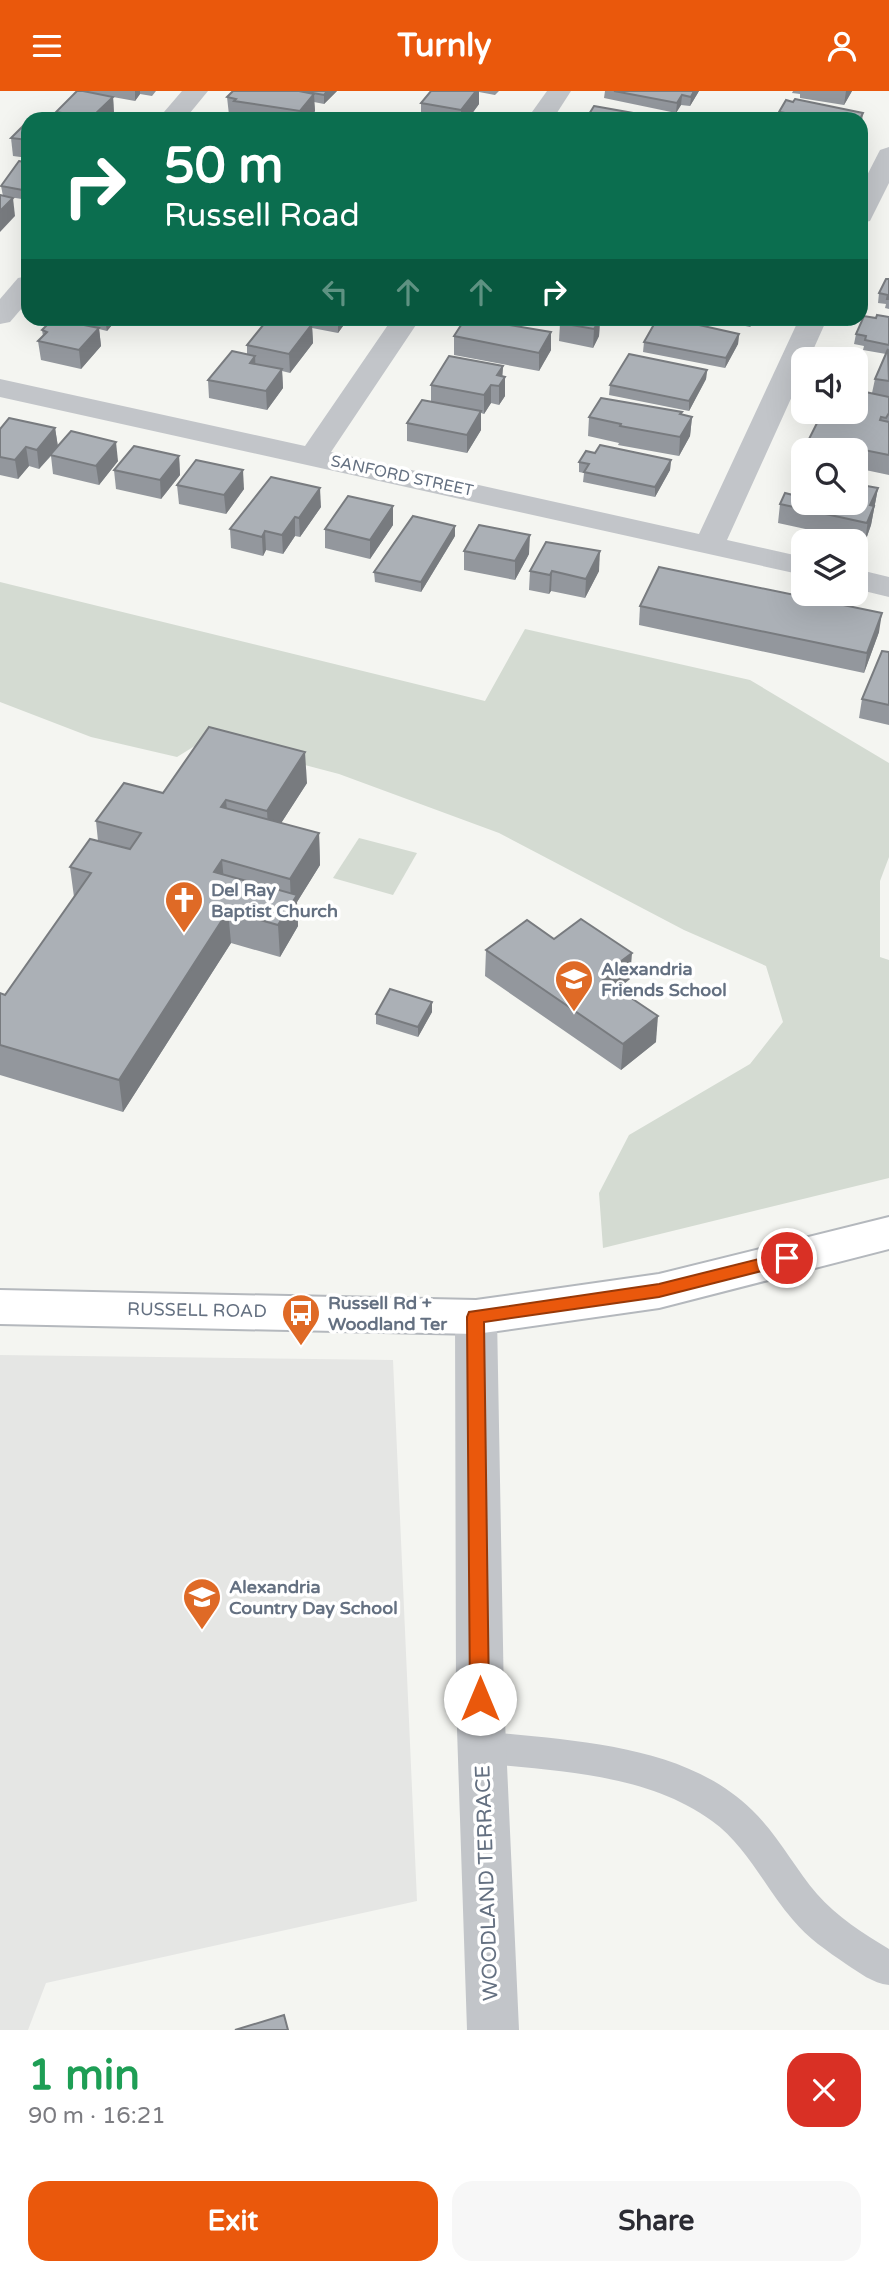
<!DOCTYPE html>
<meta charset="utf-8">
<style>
body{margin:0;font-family:"Varela Round",sans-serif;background:#f7f7f7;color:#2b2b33;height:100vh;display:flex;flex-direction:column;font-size:26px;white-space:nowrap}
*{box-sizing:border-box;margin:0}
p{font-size:23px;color:#7c7c81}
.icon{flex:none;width:38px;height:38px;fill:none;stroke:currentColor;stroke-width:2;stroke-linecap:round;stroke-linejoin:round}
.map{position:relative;height:1939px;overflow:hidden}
.panel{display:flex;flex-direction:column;background:#fff;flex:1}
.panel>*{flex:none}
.guide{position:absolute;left:21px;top:21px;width:847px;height:214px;border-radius:21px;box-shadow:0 7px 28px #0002;background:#0b6e4f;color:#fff;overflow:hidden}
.tools{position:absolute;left:791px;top:256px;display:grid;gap:14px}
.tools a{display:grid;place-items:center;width:77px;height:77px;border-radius:14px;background:#fff;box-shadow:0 7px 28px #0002;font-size:35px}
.pin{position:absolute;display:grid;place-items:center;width:60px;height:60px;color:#fff;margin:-30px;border:4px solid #fff;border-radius:50%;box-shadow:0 2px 7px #0007}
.me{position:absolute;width:77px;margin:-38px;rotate:0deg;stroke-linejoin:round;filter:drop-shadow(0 0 5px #0008)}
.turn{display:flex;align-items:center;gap:24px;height:147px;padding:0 28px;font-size:32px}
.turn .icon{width:91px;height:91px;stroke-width:2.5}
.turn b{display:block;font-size:49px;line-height:60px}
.lanes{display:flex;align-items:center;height:66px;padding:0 28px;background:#0003;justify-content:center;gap:35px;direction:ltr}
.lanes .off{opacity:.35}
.round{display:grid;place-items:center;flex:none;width:74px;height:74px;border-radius:21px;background:#f7f7f7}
.overview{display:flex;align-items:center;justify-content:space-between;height:119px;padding:0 28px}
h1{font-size:42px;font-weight:700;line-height:52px;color:#1e9e55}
.button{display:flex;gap:14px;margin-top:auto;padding:14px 28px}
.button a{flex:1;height:80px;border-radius:21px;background:#ea580c;color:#fff;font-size:28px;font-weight:700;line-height:80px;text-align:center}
.button a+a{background:#f7f7f7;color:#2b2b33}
header{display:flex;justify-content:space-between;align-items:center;height:91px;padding:0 28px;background:#ea580c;color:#fff;font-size:32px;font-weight:700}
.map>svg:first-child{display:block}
</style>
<header><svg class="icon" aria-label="menu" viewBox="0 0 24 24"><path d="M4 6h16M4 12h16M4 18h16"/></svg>Turnly<svg class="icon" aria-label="person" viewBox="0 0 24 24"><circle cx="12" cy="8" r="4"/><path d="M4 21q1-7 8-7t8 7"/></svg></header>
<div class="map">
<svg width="889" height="1939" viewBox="0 0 889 1939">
<rect width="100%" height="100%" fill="#f4f5f1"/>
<!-- built -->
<path fill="#e5e6e4" d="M0,1264L393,1269L417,1810L46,1892L28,1939H0Z"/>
<!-- green -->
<g fill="#d4dbd2">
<path d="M0,491L485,610L525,538L750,589L889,672V766L880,790V866L889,869V1087L603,1157L599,1102L629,1044L750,973L783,931L766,875L684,839L499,742L339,683L206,648L177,666L91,646L0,611Z"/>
<path d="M359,747L417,762L393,804L333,787Z"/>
</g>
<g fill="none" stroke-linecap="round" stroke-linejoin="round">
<defs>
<path id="secondary" d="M889,1126V1158L659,1217L476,1243L0,1233V1199L476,1209L659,1183Z"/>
</defs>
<!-- secondary casing -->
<use href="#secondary" stroke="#b4b8bd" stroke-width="4"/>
<!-- lane -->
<path fill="#c2c5c9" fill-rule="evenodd" d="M481,1640C570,1650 684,1652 752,1719C778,1744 794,1776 817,1803C837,1826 863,1842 889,1858V1894C872,1892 860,1882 846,1873C827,1860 808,1847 793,1829C765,1797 747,1755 712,1730C646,1682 559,1681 481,1672L469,1667L464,1656L469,1645Z"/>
<!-- street -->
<g fill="#c2c5c9" fill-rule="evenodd">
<path d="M182,0H208L185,28H158Z"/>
<path d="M547,0H571L553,28H527Z"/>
<path d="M889,56V92L870,130L861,132V96L880,59Z"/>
<path d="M28,185V210L10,231L0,233V208L18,187Z"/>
<path d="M392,228H420L331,361L699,443L799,228H827L809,268H803V281L727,449L803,466V484L0,306V288L305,355Z"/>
<path d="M856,478L889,486V506L856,498Z"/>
<path d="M476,1209L491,1214L497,1226L504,1608L519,1939H467L456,1608L455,1226L461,1214Z"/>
</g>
<!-- secondary -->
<use href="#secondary" fill="#fff" fill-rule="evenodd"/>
</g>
<!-- wall -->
<g fill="#93979d">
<path d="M77,0H156L152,5L140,3L135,10L113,6L114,23L110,28H57L56,21Z"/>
<path d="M337,0L324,13L314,11L315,20L309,28H215L235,26V25L229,24L227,6Z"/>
<path d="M431,0H499L495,4L479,1V13L468,28H421V12Z"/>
<path d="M605,0H699L690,15L681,14L676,22L604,7Z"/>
<path d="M793,0H852L844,14L800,7V3L792,2Z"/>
<path d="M779,21L863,22L862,32L861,28H778Z"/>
<path d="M28,30V67L13,65L11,47Z"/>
<path d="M28,72V109L3,105L1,95Z"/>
<path d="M889,188V218L885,217L886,213L878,212L879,202Z"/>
<path d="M889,226V384L856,377V359H808L809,348L842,321L872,302L875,288L886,263L863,259L864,255L854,253L856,243L876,227Z"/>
<path d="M64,228H117L107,240L99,238L101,255L81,278L41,269L38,250L43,245L42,239L64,230Z"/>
<path d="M268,228H348L338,242L312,237L313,252L290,282L282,280L283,297L267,319L209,307L208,289L247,263V254Z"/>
<path d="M511,228H536L534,232Z"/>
<path d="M600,228L599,245L593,257L559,250L560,232Z"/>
<path d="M713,228H755L750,236Z"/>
<path d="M675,230L690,232L739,243L738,253L725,277L643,261L644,251Z"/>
<path d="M551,241V259L539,280L454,264V245Z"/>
<path d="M503,275L502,285L505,286V305L499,314L491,312L484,323L481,322V339L467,362L407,350V332L431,311V294Z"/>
<path d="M707,279L706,288L689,320L609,304L610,294Z"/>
<path d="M682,321V324L692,326L690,345L679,365L618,354L619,352L588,345L589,326Z"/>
<path d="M55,337L58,356L118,370L99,394L53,383L51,365L39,378L29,375L18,388L0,384V338Z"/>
<path d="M595,362L671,369L670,379L655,406L583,391L584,382L579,381V371Z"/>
<path d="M179,365L180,384L161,408L116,398L114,379Z"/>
<path d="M177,394L244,398L226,423L179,413Z"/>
<path d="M878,397L871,434L865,451L778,432L780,413L803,411Z"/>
<path d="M393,415V434L370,468L325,457V438Z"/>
<path d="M321,416L300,446L295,445L283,463L266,459L263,465L231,457L230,438Z"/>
<path d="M455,445L421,501L375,491L374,481Z"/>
<path d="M464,460L529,463L515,489L464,479Z"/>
<path d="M530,480H599L585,507L551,500L549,503L529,499Z"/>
<path d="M640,515L879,541L864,582L639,534Z"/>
<path d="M889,561V634L859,627L862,608Z"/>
<path d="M307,692L281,732L319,742L320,774L297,811L298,835L280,866L231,852L123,1021L0,984V902L5,904L74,806L70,776L98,750L96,730L163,702Z"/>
<path d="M554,848L630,888L618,898L656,951L621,979L485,885L486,859Z"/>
<path d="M432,921L418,946L376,933V923Z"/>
</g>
<!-- shaded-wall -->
<g fill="#787b7f">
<path d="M135,0H140V3L135,10Z"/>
<path d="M327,0H337L324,13V4Z"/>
<path d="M476,0H479V13L468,28H461V19Z"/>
<path d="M694,0H699L690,15L691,6Z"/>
<path d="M846,0H852L844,14Z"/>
<path d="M314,3L315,20L309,28H301L300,20Z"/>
<path d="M682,4L681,14L676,22L677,12Z"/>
<path d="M113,6L114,23L110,28H91Z"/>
<path d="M13,107L15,125L0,141V120Z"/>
<path d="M105,228H117L107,240Z"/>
<path d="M338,228H348L338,242Z"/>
<path d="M600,228L599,245L593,257L594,238Z"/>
<path d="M751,228H755L750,236Z"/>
<path d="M312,233L313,252L290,282L289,263Z"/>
<path d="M99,237L101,255L81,278L79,259Z"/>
<path d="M551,241V259L539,280V262Z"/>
<path d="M739,243L738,253L725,277L726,267Z"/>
<path d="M255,265L256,284L250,272Z"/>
<path d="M503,275L502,291L505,286V305L499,314V295L497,284Z"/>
<path d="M282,278L283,297L267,319L266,300Z"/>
<path d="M707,279L706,288L689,320V310Z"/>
<path d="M491,294V312L484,323V304Z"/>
<path d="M481,320V339L467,362V344Z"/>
<path d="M692,326L690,345L679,365L680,346Z"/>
<path d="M55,337L58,356L39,378L37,359Z"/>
<path d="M116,351L118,370L99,394L96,375Z"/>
<path d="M26,356L29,375L18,388L15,369Z"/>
<path d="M179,365L180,384L161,408L160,389Z"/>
<path d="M671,369L670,379L655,406V396Z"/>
<path d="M243,379L244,398L226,423L224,404Z"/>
<path d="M320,397L321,416L300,446L299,427Z"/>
<path d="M878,397L871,434L865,451L870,414Z"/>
<path d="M393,415V434L370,468V449Z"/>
<path d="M295,426V445L283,463L282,444Z"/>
<path d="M455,435V445L421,501V491Z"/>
<path d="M265,440L266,459L263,465L262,446Z"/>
<path d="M530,444L529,463L515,489V470Z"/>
<path d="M600,460L599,480L585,507L586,488Z"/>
<path d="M552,480L551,500L549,503L550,484Z"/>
<path d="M882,522L879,541L864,582L867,562Z"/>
<path d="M305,661L307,692L269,751L267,720Z"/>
<path d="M226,709L229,741L221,716Z"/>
<path d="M319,742L320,774L297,811L298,835L280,866L278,834L291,812L290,788Z"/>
<path d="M222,769L225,801L214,781Z"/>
<path d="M228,820L231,852L123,1021L119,989Z"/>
<path d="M632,862L630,888L599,912L600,886Z"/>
<path d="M432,911V921L418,946V936Z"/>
<path d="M658,925L656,951L621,979L623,953Z"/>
</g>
<!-- building -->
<g fill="#abb0b6" stroke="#787b7f" stroke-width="2">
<path d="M77,0H83L113,6L91,27L56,21Z"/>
<path d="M233,0H299L314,3L300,20L234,10L236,8L227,6Z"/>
<path d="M302,0H327L324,4Z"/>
<path d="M431,0H476L461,19L421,12Z"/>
<path d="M614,0H694L691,6L682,4L677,12Z"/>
<path d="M795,8L863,22L860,28H781L785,22L779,21L786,9L793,11Z"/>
<path d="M594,15L661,27L660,28H586Z"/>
<path d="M218,25L262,28H215Z"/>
<path d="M28,30V49L11,47Z"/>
<path d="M19,70L28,72V100L1,95Z"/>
<path d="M0,104L13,107L0,120Z"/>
<path d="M886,188H889V208H887L888,204L879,202Z"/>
<path d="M877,224L889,226V254L865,249L866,245L856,243L864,225L876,227Z"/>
<path d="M53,228H54L99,237L79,259L38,250L47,241L42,239Z"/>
<path d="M268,228H284L312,233L289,263L247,254Z"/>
<path d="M465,228H474L551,241L539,262L454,245Z"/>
<path d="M562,228H600L594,238L560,232Z"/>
<path d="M657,228L675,230L680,228H690V232L739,243L726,267L644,251Z"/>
<path d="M888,258L889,290L875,288Z"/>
<path d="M232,260L255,265L250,272L282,278L266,300L208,289Z"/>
<path d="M629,263L707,279L689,310L610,294Z"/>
<path d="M449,265L503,275L497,284L505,286L499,295L491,294L484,304L431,294Z"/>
<path d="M856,299L889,306V322L886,327L881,326L880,329L889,331V364L809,348L823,320H856Z"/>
<path d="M601,307L682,321L680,323L692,326L680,346L620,335L621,333L589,326Z"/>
<path d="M422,309L481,320L467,344L407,332Z"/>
<path d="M9,327L55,337L37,359L26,356L15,369L0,366V338Z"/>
<path d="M71,340L116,351L96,375L50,364Z"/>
<path d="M600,354L671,369L655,396L584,381L589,373L579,371L586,360L595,362Z"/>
<path d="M134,355L179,365L160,389L114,379Z"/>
<path d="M196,369L243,379L224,404L177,394Z"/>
<path d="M271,386L320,397L299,427L295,426L282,444L265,440L262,446L230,438Z"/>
<path d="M856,393L878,397L870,414L874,415L867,432L780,413L785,402L797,405L802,395H803V411H856Z"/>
<path d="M348,405L393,415L370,449L325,438Z"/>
<path d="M413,425L455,435L421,491L374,481Z"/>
<path d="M479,434L530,444L515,470L464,460Z"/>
<path d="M546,451L600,460L586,488L552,480L550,484L530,480Z"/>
<path d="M659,476L882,522L867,562L640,515Z"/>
<path d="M882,560L889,561V614L862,608Z"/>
<path d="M209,636L305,661L267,720L226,709L221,716L319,742L290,788L222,769L214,781L297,804L278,834L228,820L119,989L0,954V902L5,904L91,782L70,776L90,748L130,758L141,742L96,730L124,692L163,702Z"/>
<path d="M581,828L632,862L600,886L658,925L623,953L486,859L527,829L554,848Z"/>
<path d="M390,898L432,911L418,936L376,923Z"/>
<path d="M284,1924L288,1939H235Z"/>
</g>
<!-- route -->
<path fill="#ea580c" stroke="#983908" stroke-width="2" d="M787,1161L795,1167L793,1172L659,1206L484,1231L489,1608L486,1614L480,1617L473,1614L470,1608L467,1226L469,1221L659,1193Z"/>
<!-- icons -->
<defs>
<symbol id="church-pin" viewBox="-11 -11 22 30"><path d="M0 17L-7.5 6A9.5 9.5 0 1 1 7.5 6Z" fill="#df6a26" stroke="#fff"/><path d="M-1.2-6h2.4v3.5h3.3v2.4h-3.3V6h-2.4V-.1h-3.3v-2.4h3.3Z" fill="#fff"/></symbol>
<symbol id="school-pin" viewBox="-11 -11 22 30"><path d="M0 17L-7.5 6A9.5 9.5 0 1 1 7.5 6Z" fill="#df6a26" stroke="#fff"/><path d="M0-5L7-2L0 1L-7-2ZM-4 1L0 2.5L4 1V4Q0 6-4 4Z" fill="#fff"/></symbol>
<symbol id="bus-pin" viewBox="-11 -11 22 30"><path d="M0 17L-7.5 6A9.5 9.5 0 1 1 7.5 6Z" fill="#df6a26" stroke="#fff"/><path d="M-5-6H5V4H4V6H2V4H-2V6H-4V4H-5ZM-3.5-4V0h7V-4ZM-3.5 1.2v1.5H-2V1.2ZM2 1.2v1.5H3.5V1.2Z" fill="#fff"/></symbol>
</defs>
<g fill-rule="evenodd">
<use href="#church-pin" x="162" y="787" width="44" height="60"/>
<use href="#school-pin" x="552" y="866" width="44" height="60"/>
<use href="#bus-pin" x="279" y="1200" width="44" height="60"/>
<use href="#school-pin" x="180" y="1484" width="44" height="60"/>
</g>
<g text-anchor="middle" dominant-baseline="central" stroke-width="7" stroke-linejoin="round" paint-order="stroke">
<!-- far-street labels -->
<g font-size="16" fill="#647081" stroke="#fff">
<text transform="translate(402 385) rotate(12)">SANFORD STREET</text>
</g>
<!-- poi labels -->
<g font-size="18" font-weight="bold" fill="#647081" stroke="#fff" text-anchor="start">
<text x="211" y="799">Del Ray<tspan x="211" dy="21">Baptist Church</tspan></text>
<text x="601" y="878">Alexandria<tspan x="601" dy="21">Friends School</tspan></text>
<text x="328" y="1212">Russell Rd +<tspan x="328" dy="21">Woodland Ter</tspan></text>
<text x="229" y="1496">Alexandria<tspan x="229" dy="21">Country Day School</tspan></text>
</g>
<!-- street labels -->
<g font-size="18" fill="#647081" stroke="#fff">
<text transform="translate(197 1219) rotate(1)">RUSSELL ROAD</text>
</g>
<!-- near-street labels -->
<g font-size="21" fill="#647081" stroke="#fff">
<text transform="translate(487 1792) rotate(-92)">WOODLAND TERRACE</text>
</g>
</g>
</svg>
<div class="tools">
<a><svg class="icon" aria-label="sound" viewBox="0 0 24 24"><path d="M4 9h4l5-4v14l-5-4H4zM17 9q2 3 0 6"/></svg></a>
<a><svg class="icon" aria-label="search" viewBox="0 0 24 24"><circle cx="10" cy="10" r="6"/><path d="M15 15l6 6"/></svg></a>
<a><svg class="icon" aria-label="layers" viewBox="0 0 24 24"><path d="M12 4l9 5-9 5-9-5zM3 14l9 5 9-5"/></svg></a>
</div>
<div class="pin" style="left:787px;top:1167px;background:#d93025"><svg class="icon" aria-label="arrive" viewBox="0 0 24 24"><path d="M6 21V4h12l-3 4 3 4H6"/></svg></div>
<svg class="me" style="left:480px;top:1608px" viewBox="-20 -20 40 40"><circle r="19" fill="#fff"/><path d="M0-13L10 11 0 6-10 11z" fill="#ea580c"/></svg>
<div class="guide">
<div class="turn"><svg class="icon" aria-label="right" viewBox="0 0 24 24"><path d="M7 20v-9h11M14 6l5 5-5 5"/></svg><div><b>50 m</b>Russell Road</div></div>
<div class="lanes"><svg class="icon off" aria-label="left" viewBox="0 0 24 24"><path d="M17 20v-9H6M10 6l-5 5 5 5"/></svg><svg class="icon off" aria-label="ahead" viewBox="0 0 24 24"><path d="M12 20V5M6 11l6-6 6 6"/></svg><svg class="icon off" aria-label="ahead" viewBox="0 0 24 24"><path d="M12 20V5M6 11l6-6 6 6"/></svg><svg class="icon" aria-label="right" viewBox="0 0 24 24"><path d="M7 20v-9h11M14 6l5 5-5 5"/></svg></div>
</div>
</div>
<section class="panel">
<div class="overview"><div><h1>1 min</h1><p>90 m · 16:21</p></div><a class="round" style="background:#d93025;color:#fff"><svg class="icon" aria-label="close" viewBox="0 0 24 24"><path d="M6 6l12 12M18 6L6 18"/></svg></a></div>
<div class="button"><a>Exit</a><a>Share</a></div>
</section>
